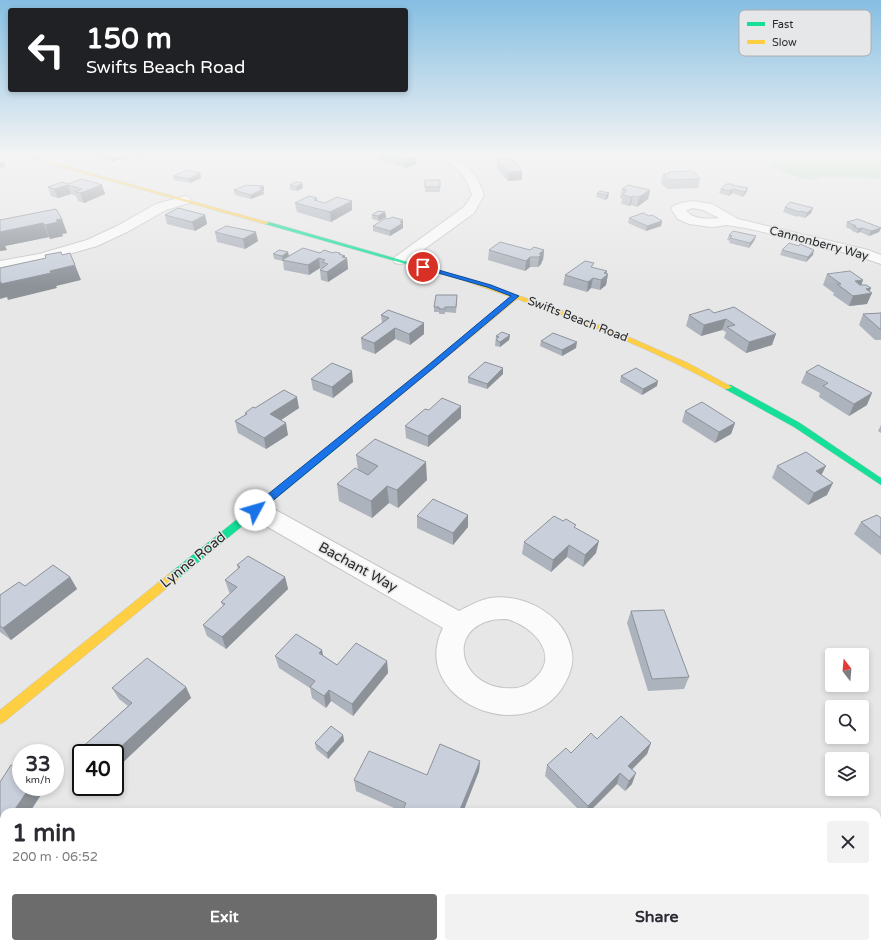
<!DOCTYPE html>
<meta charset="utf-8">
<style>
body{margin:0;font-family:"Varela Round",sans-serif;background:#f2f2f3;color:#2b2b33;height:100vh;display:flex;flex-direction:column;font-size:15px;white-space:nowrap}
*{box-sizing:border-box;margin:0}
p{font-size:13px;color:#7c7c81}
.icon{flex:none;width:22px;height:22px;fill:none;stroke:currentColor;stroke-width:2;stroke-linecap:round;stroke-linejoin:round}
.map{position:relative;flex:1;overflow:hidden}
.details{position:absolute;left:0px;top:808px;width:881px;height:140px;display:flex;flex-direction:column;background:#fff;border-radius:12px 12px 0 0;box-shadow:0 2px 6px #0003}
.details>*{flex:none}
.guide{position:absolute;left:8px;top:8px;width:400px;height:84px;border-radius:4px;box-shadow:0 2px 6px #0003;background:#202124;color:#fff;overflow:hidden}
.needle{width:26px;rotate:344deg}
.buttons{position:absolute;left:825px;top:648px;display:grid;gap:8px}
.buttons a{display:grid;place-items:center;width:44px;height:44px;border-radius:4px;background:#fff;box-shadow:0 2px 6px #0003;font-size:20px}
.speed{position:absolute;left:12px;top:744px;display:flex;gap:8px;font-size:20px;font-weight:700;text-align:center}
.speed>*{display:grid;place-content:center;width:52px;height:52px;border-radius:50%;background:#fff;box-shadow:0 2px 6px #0003;line-height:1}
.speed small{font-size:10px;font-weight:400}
.speed .limit{border:2px solid #111;border-radius:6px;background:#fff;color:#111}
.pin{position:absolute;display:grid;place-items:center;width:34px;height:34px;color:#fff;margin:-17px;border:2px solid #fff;border-radius:50%;box-shadow:0 1px 4px #0007}
.me{position:absolute;width:44px;margin:-22px;rotate:51deg;stroke-linejoin:round;filter:drop-shadow(0 0 3px #0008)}
.turn{display:flex;align-items:center;gap:14px;height:84px;padding:0 12px;font-size:18px}
.turn .icon{width:52px;height:52px;stroke-width:2.5}
.turn b{display:block;font-size:28px;line-height:34px}
.round{display:grid;place-items:center;flex:none;width:42px;height:42px;border-radius:4px;background:#f2f2f3}
.overview{display:flex;align-items:center;justify-content:space-between;height:68px;padding:0 12px}
h1{font-size:24px;font-weight:700;line-height:30px}
.button{display:flex;gap:8px;margin-top:auto;padding:8px 12px}
.button a{flex:1;height:46px;border-radius:4px;background:#6c6c6c;color:#fff;font-size:16px;font-weight:700;line-height:46px;text-align:center}
.button a+a{background:#f2f2f3;color:#2b2b33}
.map>svg:first-child{display:block}
</style>
<div class="map">
<svg width="881" height="948" viewBox="0 0 881 948">
<rect width="100%" height="100%" fill="#e7e7e7"/>
<!-- green -->
<path fill="#c0dfc6" d="M769,154H881V179L823,177C804,185 789,173 771,167L769,163L774,161Z"/>
<g fill="none" stroke-linecap="round" stroke-linejoin="round">
<defs>
<g id="street">
<path d="M69,154H85L83,156L51,166L47,165L45,163L47,161Z"/>
<path d="M427,154C456,150 476,169 484,195L474,213L405,263L400,264L395,263L393,260L395,257L464,207L472,195C465,170 453,163 429,156Z"/>
<path d="M185,196L189,197L191,200L189,203L166,210L127,232L97,246L41,262L0,269V261L39,254L87,240L117,226L156,204Z"/>
<path d="M693,201L712,204L738,219L868,250L881,255V264L858,256L751,229L727,225L712,227L689,224L678,219L671,209L673,206L681,203ZM693,208L703,210L719,218C709,219 692,220 686,210Z"/>
<path d="M255,501L263,503L459,611C469,606 479,600 490,598C525,593 567,616 572,653C574,664 569,676 564,685C526,750 407,699 443,628L247,515L243,509L247,503ZM507,619C534,627 562,656 533,680C524,688 516,689 504,688C459,684 447,630 492,620C497,619 502,619 507,619Z"/>
</g>
<g id="fast">
<path d="M265,222H269L467,279L462,280L265,224Z"/>
<path d="M725,385H731L800,423L881,478V485L794,427L725,389L724,387Z"/>
<path d="M344,435L348,438L347,440L178,579L174,580L170,579L169,576L170,573L341,436Z"/>
</g>
<g id="slow">
<path d="M15,154H21L270,223L265,224Z"/>
<path d="M464,277L555,308L622,334L688,363L732,387L728,389H725C658,352 589,324 517,299L347,440H341L340,438L341,436L511,297L462,280V278Z"/>
<path d="M174,572L178,573L179,576L178,579L4,722L0,724V710L170,573Z"/>
</g>
</defs>
<!-- street casing -->
<use href="#street" stroke="#c5c5c5" stroke-width="2"/>
<!-- fast casing -->
<use href="#fast" stroke="#c5c5c5" stroke-width="1"/>
<!-- slow casing -->
<use href="#slow" stroke="#c5c5c5" stroke-width="1"/>
<!-- street -->
<use href="#street" fill="#fbfbfb" fill-rule="evenodd"/>
<!-- fast -->
<use href="#fast" fill="#16e098" fill-rule="evenodd"/>
<!-- slow -->
<use href="#slow" fill="#ffcf43" fill-rule="evenodd"/>
</g>
<!-- wall -->
<g fill="#adb3bc">
<path d="M98,154L127,157L112,162L100,159Z"/>
<path d="M130,154H143V156L137,158L131,157Z"/>
<path d="M302,154H320L319,155Z"/>
<path d="M378,154H409L416,164L405,168L378,159Z"/>
<path d="M497,160L522,180L508,181L497,169Z"/>
<path d="M668,172L700,179L698,188L667,189L661,183L663,174H668Z"/>
<path d="M200,173L201,178L190,183L174,180L173,176Z"/>
<rect x="425" y="180" width="15" height="12"/>
<path d="M302,183L303,188L297,191L290,190V185Z"/>
<path d="M68,184L102,185L105,194L84,203L78,201L76,196L71,194L58,198L51,196L48,187Z"/>
<path d="M733,185L748,188L746,193L743,197L732,193L729,196L719,193L721,189Z"/>
<path d="M264,186V191H263L264,194L251,199L235,195L234,190Z"/>
<path d="M622,189L650,190L648,199L637,207L631,205L629,206L621,204L622,199L620,198Z"/>
<path d="M597,193H609L608,198L605,200L596,197Z"/>
<path d="M317,198L318,201L325,203L352,201V210L331,222L297,212L295,203Z"/>
<path d="M785,207L813,208L811,213L805,218L798,216L797,217L783,212Z"/>
<path d="M56,209L67,233L62,234L63,236L50,239L49,237L5,246L7,250L0,251V220Z"/>
<path d="M385,212L386,217L379,221L372,219V215Z"/>
<path d="M165,215H205L207,224L195,231L167,224Z"/>
<path d="M649,216L662,221L661,226L646,231L628,223L629,218Z"/>
<path d="M389,219L403,220V228L390,236L373,231V226Z"/>
<path d="M847,222L881,228L879,232L869,236L860,232L857,233L852,231V230L846,227Z"/>
<path d="M215,232L258,241L245,249L217,242Z"/>
<path d="M729,235L756,236L754,241L749,248L729,243L730,241L727,240Z"/>
<path d="M489,250H544L543,260L542,261L541,264L538,267H530L525,271L488,260Z"/>
<path d="M782,250L813,255L806,262L780,255Z"/>
<path d="M288,252L289,256L320,253H340L341,254L345,256V258H347L348,269L328,282L321,280L320,270L321,269L320,268L309,275L284,270L283,261L274,259L273,254Z"/>
<path d="M594,268L607,271L606,274H608L606,285L600,290L591,288L587,292L563,285L565,275Z"/>
<path d="M827,274L863,280L861,285L871,288L869,291L867,304L849,306L833,295L834,293L823,285Z"/>
<path d="M457,301L456,313L445,312V314H439V312H434V307Z"/>
<path d="M388,310L424,334L410,345L395,339L375,354L362,349L361,338L382,323L381,315Z"/>
<path d="M714,313L772,345L746,353L724,338L726,332L722,330L701,336L686,326L689,315Z"/>
<path d="M881,313V340H875L859,325L863,314Z"/>
<path d="M510,335L509,340L500,347L495,346L496,336Z"/>
<path d="M541,341L576,348L562,356L540,346Z"/>
<path d="M503,368V374L487,389L468,383V377Z"/>
<path d="M806,372L867,405L849,416L819,397L820,393L801,383Z"/>
<path d="M621,376L657,386L642,395L620,382Z"/>
<path d="M311,379L353,382L333,398L313,390Z"/>
<path d="M255,408H299L281,420L288,435L266,449L238,433L235,421L245,415V413Z"/>
<path d="M429,410L461,418L428,447L406,438L405,426Z"/>
<path d="M685,411L735,423L731,434L715,443L682,422Z"/>
<path d="M881,425V433L878,431Z"/>
<path d="M356,455L427,480L398,508L389,503L372,518L339,501L337,484L358,470Z"/>
<path d="M777,466L822,475L827,495L808,505L772,478Z"/>
<path d="M417,516L468,527L453,545L417,528Z"/>
<path d="M881,518V555L854,534L861,522Z"/>
<path d="M575,528L596,553L583,567L567,557L551,572L522,554L524,542Z"/>
<path d="M237,565L285,577L288,589L226,649L207,636L203,625L223,606L221,602L230,593L229,592L225,580L238,569Z"/>
<path d="M70,577L77,589L11,640L0,632V595L25,586Z"/>
<path d="M631,611L689,677L684,689L648,691L627,623Z"/>
<path d="M322,650L323,656L337,665L387,661L388,673L353,716L331,701L326,708L312,698L310,688L279,668L275,656Z"/>
<path d="M186,687L191,698L115,753H81L79,750L128,706L119,699L112,688Z"/>
<path d="M343,735L344,741L328,759L316,749L315,743Z"/>
<path d="M597,739L651,743L647,754L632,770V784L625,791L617,784L589,812H581L545,776L547,765L571,753Z"/>
<path d="M480,761L479,771L463,812H403L356,791L354,780L427,775Z"/>
</g>
<!-- shaded-wall -->
<g fill="#8d9299">
<path d="M123,154H126L127,157L112,162L111,158Z"/>
<path d="M136,154H143V156L137,158Z"/>
<path d="M415,155L416,164L405,168V159Z"/>
<path d="M4,162L5,167L0,168V163Z"/>
<path d="M522,171V180L508,181L509,172Z"/>
<path d="M200,173L201,178L190,183L189,179Z"/>
<path d="M302,183L303,188L297,191L296,187Z"/>
<path d="M68,185L71,194L58,198L54,189Z"/>
<path d="M102,185L105,194L84,203L80,193Z"/>
<path d="M264,186V191H263L264,194L251,199V195L260,188Z"/>
<path d="M748,188L746,193L743,197L744,192Z"/>
<path d="M733,189L732,193L729,196L730,191Z"/>
<path d="M650,190L648,199L637,207L639,197Z"/>
<path d="M609,193L608,198L605,200L606,195Z"/>
<path d="M633,196L631,205L629,206L631,197Z"/>
<path d="M352,201V210L331,222L330,212Z"/>
<path d="M813,208L811,213L805,218L807,213Z"/>
<path d="M385,212L386,217L379,221L378,216Z"/>
<path d="M205,215L207,224L195,231L192,222Z"/>
<path d="M62,219L67,233L62,234L63,236L50,239L45,225L56,220Z"/>
<path d="M403,220V228L390,236V231L400,222Z"/>
<path d="M662,221L661,226L646,231L647,226Z"/>
<path d="M43,223L49,237L5,246L7,250L0,251V232Z"/>
<path d="M862,228L860,232L857,233L859,229Z"/>
<path d="M881,228L879,232L869,236L871,231Z"/>
<path d="M256,232L258,241L245,249L243,239Z"/>
<path d="M756,236L754,241L749,248L750,243Z"/>
<path d="M544,250L543,260L542,261L541,264L538,267L539,254Z"/>
<path d="M814,250L813,255L806,262L808,257Z"/>
<path d="M288,252L289,257L283,260L282,256Z"/>
<path d="M340,253L341,262L342,257L345,256V260L347,258L348,269L328,282L327,272L339,254Z"/>
<path d="M530,257V267L525,271L526,261Z"/>
<path d="M319,258L320,268L309,275L308,265Z"/>
<path d="M75,265L81,280L56,286L57,288L8,300L7,297L0,299V282Z"/>
<path d="M607,271L606,276L608,274L606,285L600,290L601,280L604,273Z"/>
<path d="M593,278L591,288L587,292L588,282Z"/>
<path d="M863,280L859,291L855,281Z"/>
<path d="M871,288L868,294L872,293L867,304L849,306L853,296L866,289Z"/>
<path d="M726,319L722,330L701,336L704,325Z"/>
<path d="M424,323V334L410,345L409,334Z"/>
<path d="M395,328V339L375,354L374,343Z"/>
<path d="M776,334L772,345L746,353L749,342Z"/>
<path d="M510,335L509,340L500,347V342Z"/>
<path d="M577,342L576,348L562,356V350Z"/>
<path d="M503,368V374L487,389V384Z"/>
<path d="M352,371L353,382L333,398L332,387Z"/>
<path d="M658,381L657,386L642,395L643,389Z"/>
<path d="M872,393L867,405L849,416L854,404Z"/>
<path d="M297,397L299,408L272,426L270,414Z"/>
<path d="M461,406V418L428,447V436Z"/>
<path d="M286,423L288,435L266,449L264,438Z"/>
<path d="M735,423L731,434L715,443L719,432Z"/>
<path d="M426,462L427,480L398,508L397,490Z"/>
<path d="M826,466L820,478L816,471Z"/>
<path d="M833,483L827,495L808,505L814,493Z"/>
<path d="M387,486L389,503L372,518L371,501Z"/>
<path d="M468,515V527L453,545V533Z"/>
<path d="M599,541L596,553L583,567L585,555Z"/>
<path d="M569,545L567,557L551,572L553,560Z"/>
<path d="M70,577L77,589L11,640L3,628Z"/>
<path d="M285,577L288,589L226,649L222,637Z"/>
<path d="M322,650L324,662L319,653Z"/>
<path d="M387,661L388,673L353,716L352,704Z"/>
<path d="M186,687L191,698L115,770V753H114Z"/>
<path d="M329,690L331,701L326,708L324,696Z"/>
<path d="M343,735L344,741L328,759L327,753Z"/>
<path d="M651,743L647,754L624,777L628,766Z"/>
<path d="M480,761L479,771L463,812H459Z"/>
<path d="M620,773L617,784L589,812H586L588,806Z"/>
<path d="M636,773L632,784L625,791L629,781Z"/>
<path d="M30,787H46L30,812H13Z"/>
<path d="M4,826V851L0,858V832Z"/>
<path d="M4,936V944H15L14,948H0V946Z"/>
</g>
<!-- building -->
<g fill="#c9d0db" stroke="#8d9299">
<path d="M98,154H123L111,158Z"/>
<path d="M386,154H409L415,155L405,159Z"/>
<path d="M512,159L522,171L509,172L497,160Z"/>
<path d="M188,170L200,173L189,179L173,176Z"/>
<path d="M693,171L700,179L669,180L663,174H670L668,172Z"/>
<path d="M82,179L102,185L80,193L75,192L82,189L68,185L54,189L48,187L62,182L68,184Z"/>
<rect x="425" y="180" width="15" height="7"/>
<path d="M296,182L302,183L296,187L290,185Z"/>
<path d="M726,184H733L732,185L748,188L744,192L733,189L730,191L721,189Z"/>
<path d="M246,185L264,186L260,188L263,189L251,195L234,190Z"/>
<path d="M628,185L650,190L639,197L633,196L631,197L623,195L627,190L622,189Z"/>
<path d="M600,191L609,193L606,195L597,193Z"/>
<path d="M309,196L317,198L314,200L325,203L337,197L352,201L330,212L295,203Z"/>
<path d="M790,202L813,208L807,213L800,211L799,212L785,207Z"/>
<path d="M178,208L205,215L192,222L165,215Z"/>
<path d="M56,209L62,219L56,220L58,222L45,225L43,223L0,232V220Z"/>
<path d="M378,211L385,212L378,216L372,215Z"/>
<path d="M643,213L649,216L652,215L662,221L647,226L629,218Z"/>
<path d="M392,217L403,220L400,222L403,223L390,231L373,226L386,218L389,219Z"/>
<path d="M858,219L881,228L871,231L862,228L859,229L853,226H856L847,222Z"/>
<path d="M226,226L256,232L243,239L215,232Z"/>
<path d="M733,231L756,236L750,243L730,238L732,236L729,235Z"/>
<path d="M500,242L530,250L534,247L544,250L539,254H542L539,257H530L526,261L489,250Z"/>
<path d="M789,243L799,246L800,244L814,250L808,257L782,250Z"/>
<path d="M303,248L320,253L324,250L333,253L335,252L340,253L339,254L345,256L342,257L347,258L327,272L320,270L328,264L322,262L325,260L319,258L308,265L282,260Z"/>
<path d="M279,250L288,252L282,256L273,254Z"/>
<path d="M61,252L62,255L70,253L75,265L50,271L51,273L1,284V282H0V268L46,258L45,255Z"/>
<path d="M585,261L594,263L591,267L607,271L604,273L608,274L601,280L593,278L588,282L565,275Z"/>
<path d="M850,271L863,280L855,281L860,285H866L871,288L866,289L872,293L853,296L837,284H841L827,274Z"/>
<path d="M436,295H457L456,307H445V309H439V307H434Z"/>
<path d="M734,307L776,334L749,342L727,327L735,325L726,319L704,325L689,315L709,309L714,313Z"/>
<path d="M388,310L424,323L409,334L395,328L374,343L361,338L389,318L381,315Z"/>
<path d="M881,313V329H880L863,314Z"/>
<path d="M502,332L510,335L500,342L496,340L499,337L496,336Z"/>
<path d="M553,333L577,342L562,350L541,341Z"/>
<path d="M485,362L503,368L487,384L468,377Z"/>
<path d="M332,363L352,371L332,387L311,379Z"/>
<path d="M818,365L872,393L854,404L823,386L828,383L806,372Z"/>
<path d="M636,368L658,381L643,389L621,376Z"/>
<path d="M284,390L297,397L270,414L286,423L264,438L235,421L247,414L245,413L253,407L255,408Z"/>
<path d="M442,398L461,406L428,436L405,426L425,409L429,410Z"/>
<path d="M702,402L735,423L719,432L685,411Z"/>
<path d="M375,439L426,462L397,490L387,486L371,501L337,484L355,468L368,475L378,466L356,455Z"/>
<path d="M806,452L826,466L816,471L833,483L814,493L777,466Z"/>
<path d="M433,499L468,515L453,533L417,516Z"/>
<path d="M877,515L881,518V538L861,522Z"/>
<path d="M554,516L563,521L566,519L576,525L574,527L599,541L585,555L569,545L553,560L524,542Z"/>
<path d="M248,556L285,577L222,637L203,625L225,604L221,602L237,587L225,580L240,567L237,565Z"/>
<path d="M53,565L70,577L3,628L0,626V595L19,582L25,586Z"/>
<path d="M664,610L689,677L652,679L631,611Z"/>
<path d="M296,634L322,650L319,653L337,665L356,643L387,661L352,704L329,690L324,696L310,687L315,681L275,656Z"/>
<path d="M147,658L186,687L114,753H82L79,750L132,703L112,688Z"/>
<path d="M621,716L651,743L628,766L636,773L629,781L620,773L588,806L547,765L566,748L571,753L591,733L597,739Z"/>
<path d="M331,726L343,735L327,753L315,743Z"/>
<path d="M440,744L480,761L459,812H427L422,810L421,812H408L403,810L406,803L354,780L369,751L427,775Z"/>
<path d="M11,765L21,768V787H30L13,812H4V826L0,832V782Z"/>
<path d="M0,936H4L0,946Z"/>
</g>
<!-- sky -->
<linearGradient id="sky" x2="0" y2="1"><stop stop-color="#85bee2"/><stop offset="0.54" stop-color="#f4f4f4"/><stop offset="1" stop-color="#f4f4f4" stop-opacity="0"/></linearGradient>
<rect width="881" height="286" fill="url(#sky)"/>
<!-- route -->
<path fill="#1a73e8" stroke="#114b97" d="M421,265L491,285L519,296L431,370L259,512H252L250,510L252,507L426,367L511,296L487,287L421,268Z"/>
<g text-anchor="middle" dominant-baseline="central" stroke-width="3" stroke-linejoin="round" paint-order="stroke">
<!-- far-street labels -->
<g font-size="12" fill="#2a2a2a" stroke="#e6e7e8">
<text transform="translate(819 243) rotate(15)">Cannonberry Way</text>
<text transform="translate(578 319) rotate(21)">Swifts Beach Road</text>
</g>
<!-- street labels -->
<g font-size="14" fill="#2a2a2a" stroke="#e6e7e8">
<text transform="translate(193 560) rotate(-39)">Lynne Road</text>
<text transform="translate(358 567) rotate(29)">Bachant Way</text>
</g>
</g>
<!-- legend -->
<rect x="739" y="10" width="132" height="46" rx="6" fill="#e6e7e8" stroke="#aeaeaf" stroke-width="1"/>
<rect x="747" y="22" width="18" height="4" fill="#16e098"/>
<rect x="747" y="40" width="18" height="4" fill="#ffcf43"/>
<g font-size="11" fill="#2a2a2a">
<text x="772" y="28">Fast</text>
<text x="772" y="46">Slow</text>
</g>
</svg>
<div class="buttons">
<a><svg class="needle" viewBox="-14 -14 28 28"><path d="M0-13l5 13h-10z" fill="#e53935"/><path d="M0 13l5-13h-10z" fill="#7c7c81"/></svg></a>
<a><svg class="icon" aria-label="search" viewBox="0 0 24 24"><circle cx="10" cy="10" r="6"/><path d="M15 15l6 6"/></svg></a>
<a><svg class="icon" aria-label="layers" viewBox="0 0 24 24"><path d="M12 4l9 5-9 5-9-5zM3 14l9 5 9-5"/></svg></a>
</div>
<div class="speed"><div>33<small>km/h</small></div><div class="limit">40</div></div>
<div class="pin" style="left:423px;top:267px;background:#d93025"><svg class="icon" aria-label="arrive" viewBox="0 0 24 24"><path d="M6 21V4h12l-3 4 3 4H6"/></svg></div>
<svg class="me" style="left:255px;top:510px" viewBox="-20 -20 40 40"><circle r="19" fill="#fff"/><path d="M0-13L10 11 0 6-10 11z" fill="#1a73e8"/></svg>
<div class="guide">
<div class="turn"><svg class="icon" aria-label="left" viewBox="0 0 24 24"><path d="M17 20v-9H6M10 6l-5 5 5 5"/></svg><div><b>150 m</b>Swifts Beach Road</div></div>
</div>
<section class="details">
<div class="overview"><div><h1>1 min</h1><p>200 m · 06:52</p></div><a class="round"><svg class="icon" aria-label="close" viewBox="0 0 24 24"><path d="M6 6l12 12M18 6L6 18"/></svg></a></div>
<div class="button"><a>Exit</a><a>Share</a></div>
</section>
</div>
